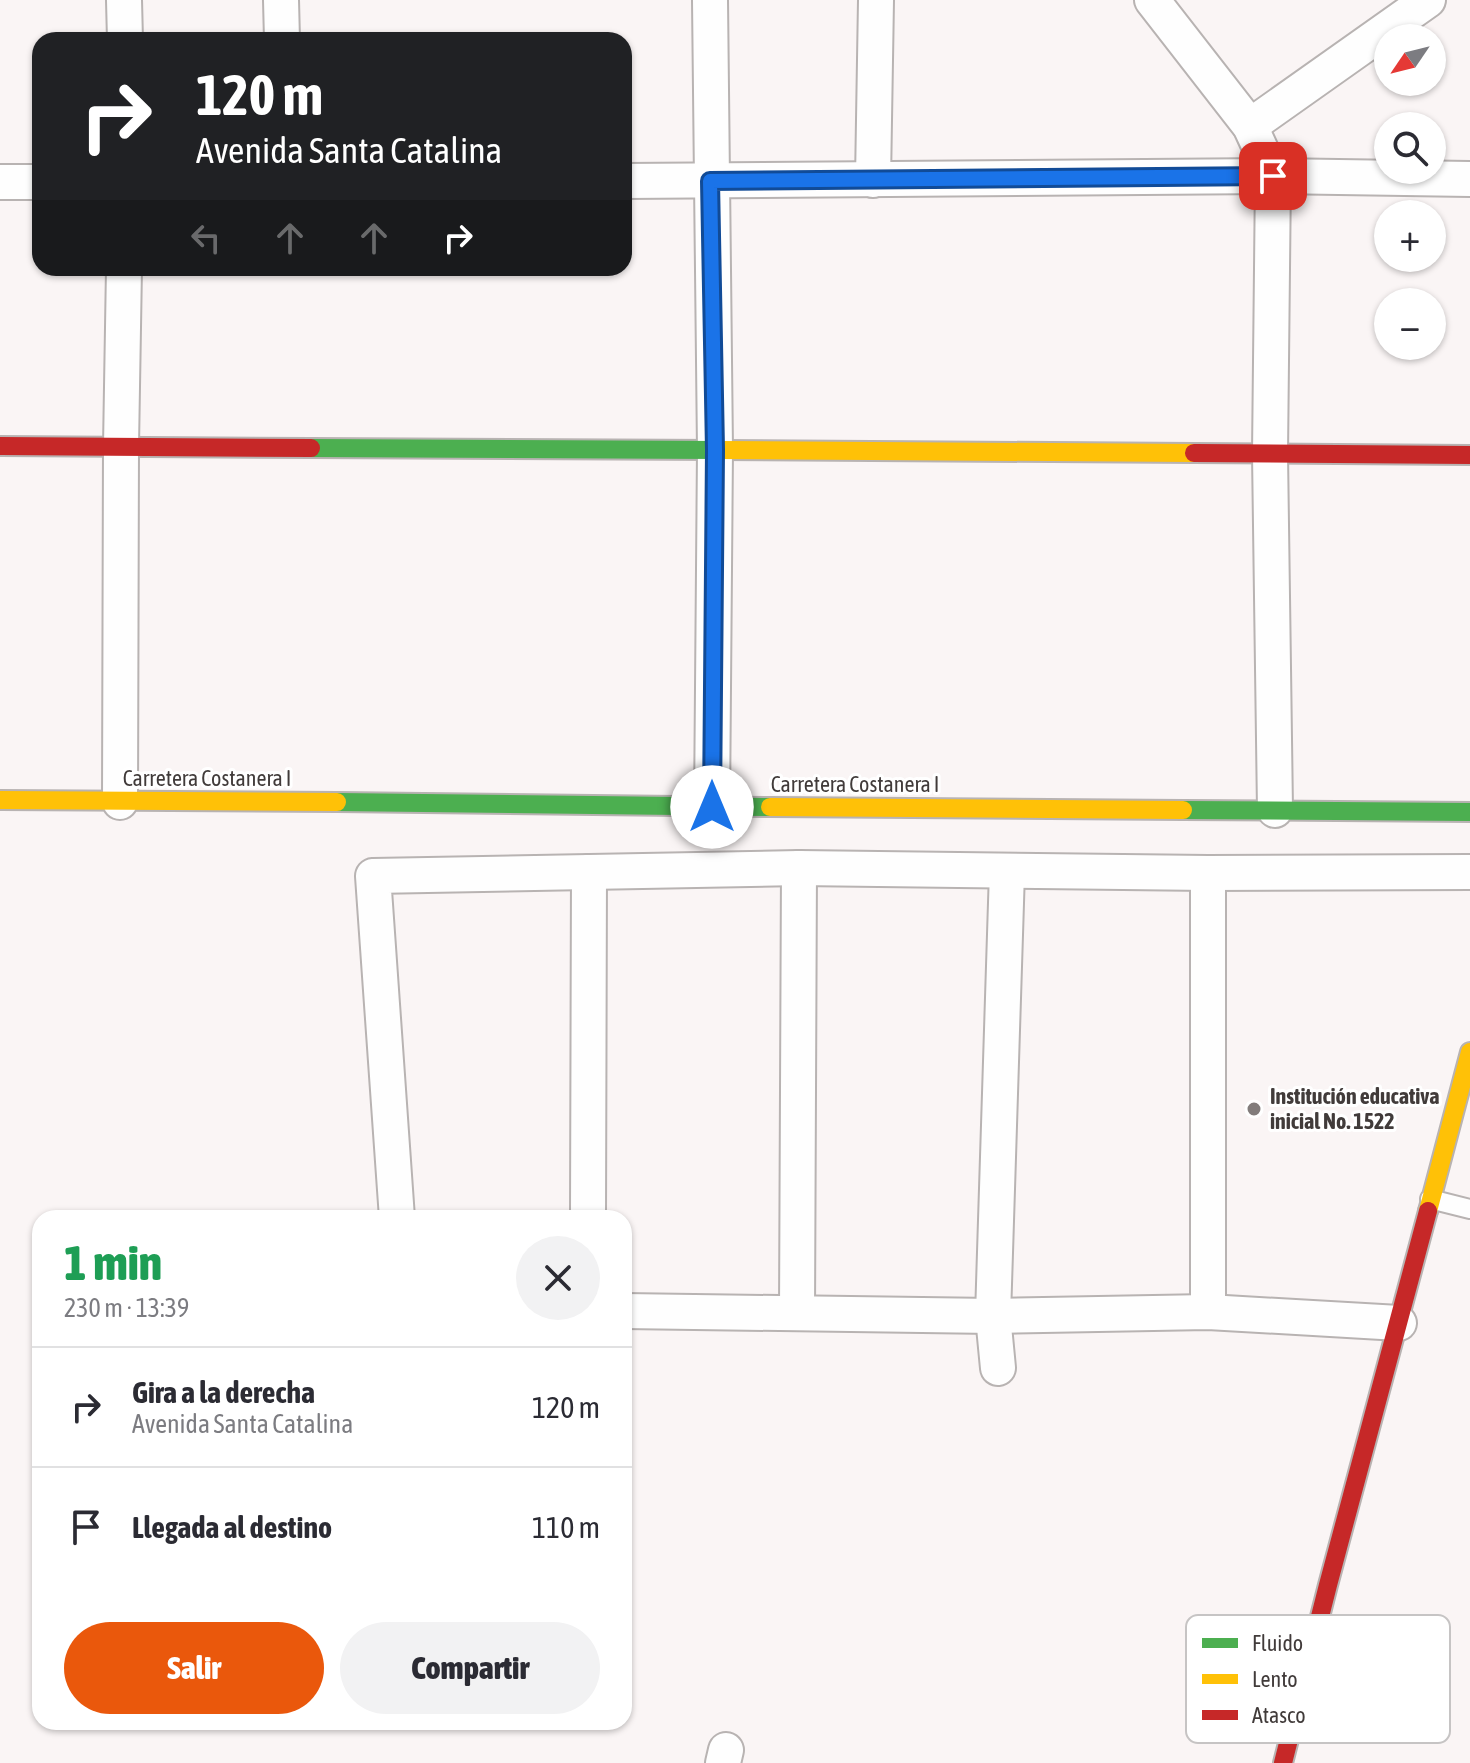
<!DOCTYPE html>
<html lang="es">
<meta charset="utf-8">
<style>
body{margin:0;font-family:"Asap Condensed",sans-serif;background:#f2f2f3;color:#2b2b33;height:100vh;display:flex;flex-direction:column;font-size:30px;white-space:nowrap}
*{box-sizing:border-box;margin:0}
p{font-size:26px;color:#7c7c81}
.icon{flex:none;width:44px;height:44px;fill:none;stroke:currentColor;stroke-width:2;stroke-linecap:round;stroke-linejoin:round}
.map{position:relative;flex:1;overflow:hidden}
.details{position:absolute;left:32px;top:1210px;width:600px;height:520px;display:flex;flex-direction:column;background:#fff;border-radius:24px;box-shadow:0 2px 6px #0004}
.details>*{flex:none}
.banner{position:absolute;left:32px;top:32px;width:600px;height:244px;border-radius:24px;box-shadow:0 2px 6px #0004;background:#202124;color:#fff;overflow:hidden}
.needle{width:52px;rotate:235deg}
.buttons{position:absolute;left:1374px;top:24px;display:grid;gap:16px}
.buttons a{display:grid;place-items:center;width:72px;height:72px;border-radius:50%;background:#fff;box-shadow:0 2px 6px #0004;font-size:40px}
.pin{position:absolute;display:grid;place-items:center;width:68px;height:68px;color:#fff;margin:-34px;border-radius:16px;box-shadow:0 4px 12px #0006}
.me{position:absolute;width:88px;margin:-44px;rotate:0deg;stroke-linejoin:round;filter:drop-shadow(0 0 6px #0008)}
.turn{display:flex;align-items:center;gap:28px;height:168px;padding:0 32px;font-size:36px}
.turn .icon{width:104px;height:104px;stroke-width:2.5}
.turn b{display:block;font-size:56px;line-height:68px}
.lanes{display:flex;align-items:center;height:76px;padding:0 32px;background:#0003;justify-content:center;gap:40px;direction:ltr}
.lanes .off{opacity:.35}
.round{display:grid;place-items:center;flex:none;width:84px;height:84px;border-radius:42px;background:#f2f2f3}
.summary{display:flex;align-items:center;justify-content:space-between;height:136px;padding:0 32px}
h1{font-size:48px;font-weight:800;line-height:60px;color:#1e9e55}
.button{display:flex;gap:16px;margin-top:auto;padding:16px 32px}
.button a{flex:1;height:92px;border-radius:48px;background:#ea580c;color:#fff;font-size:32px;font-weight:800;line-height:92px;text-align:center}
.button a+a{background:#f2f2f3;color:#2b2b33}
ul{padding:0;list-style:none}
li{display:flex;align-items:center;gap:24px;height:120px;padding:0 32px;border-top:2px solid #e1e1e2}
li div{flex:1}
li b{display:block;font-size:30px}
li em{font-style:normal}
.map>svg:first-child{display:block}
</style>
<div class="map">
<svg width="1470" height="1763" viewBox="0 0 1470 1763">
<rect width="100%" height="100%" fill="#faf5f5"/>
<g fill="none" stroke-linecap="round" stroke-linejoin="round">
<defs>
<path id="lane" d="M1430,1199L1470,1209"/>
<g id="street">
<path d="M124,0L125,40"/>
<path d="M281,0L282,40"/>
<path d="M710,0L715,450L712,807"/>
<path d="M1152,0L1250,126L1273,176L1270,454L1275,810"/>
<path d="M1250,126L1428,0"/>
<path d="M873,180L876,0"/>
<path d="M624,181L1273,176L1470,179"/>
<path d="M0,182H40"/>
<path d="M120,802L121,446L124,268"/>
<path d="M397,1218L373,876L799,868L1208,873L1470,872"/>
<path d="M588,1218L589,872"/>
<path d="M624,1311L993,1316L1208,1312L1399,1323"/>
<path d="M1208,1312V873"/>
<path d="M797,1313L799,868"/>
<path d="M998,1368L993,1316L1007,871"/>
<path d="M723,1763L726,1750"/>
</g>
<g id="fast">
<path d="M311,448L720,450"/>
<path d="M337,802L770,807"/>
<path d="M1183,810L1470,812"/>
</g>
<g id="slow">
<path d="M720,450L1194,453"/>
<path d="M0,800L337,802"/>
<path d="M770,807L1183,810"/>
<path d="M1428,1211L1470,1052"/>
</g>
<g id="jam">
<path d="M0,446L311,448"/>
<path d="M1194,453L1470,455"/>
<path d="M1283,1763L1328,1585L1428,1211"/>
</g>
</defs>
<!-- lane casing -->
<use href="#lane" stroke="#b8b3b2" stroke-width="22"/>
<!-- street casing -->
<use href="#street" stroke="#b8b3b2" stroke-width="38"/>
<!-- fast casing -->
<use href="#fast" stroke="#b8b3b2" stroke-width="22"/>
<!-- slow casing -->
<use href="#slow" stroke="#b8b3b2" stroke-width="22"/>
<!-- jam casing -->
<use href="#jam" stroke="#b8b3b2" stroke-width="22"/>
<!-- lane -->
<use href="#lane" stroke="#fefefe" stroke-width="18"/>
<!-- street -->
<use href="#street" stroke="#fefefe" stroke-width="34"/>
<!-- fast -->
<use href="#fast" stroke="#4caf50" stroke-width="18"/>
<!-- slow -->
<use href="#slow" stroke="#ffc107" stroke-width="18"/>
<!-- jam -->
<use href="#jam" stroke="#c62828" stroke-width="18"/>
</g>
<g fill="none" stroke-linecap="round" stroke-linejoin="round">
<defs>
<path id="route" d="M712,807L715,450L710,181L1273,176"/>
</defs>
<!-- route casing -->
<use href="#route" stroke="#114b97" stroke-width="20"/>
<!-- route -->
<use href="#route" stroke="#1a73e8" stroke-width="14"/>
</g>
<!-- markers -->
<circle fill="#827c7b" stroke="#fff" stroke-width="3" cx="1254" cy="1109" r="8"/>
<g text-anchor="middle" dominant-baseline="central" stroke-width="6" stroke-linejoin="round" paint-order="stroke">
<!-- street labels -->
<g font-size="22" fill="#413b3a" stroke="#fff">
<text x="207" y="778">Carretera Costanera I</text>
<text x="855" y="784">Carretera Costanera I</text>
</g>
<!-- poi labels -->
<g font-size="22" font-weight="bold" fill="#413b3a" stroke="#fff" text-anchor="start">
<text x="1270" y="1096">Institución educativa<tspan x="1270" dy="25">inicial No. 1522</tspan></text>
</g>
</g>
<!-- legend -->
<rect x="1186" y="1615" width="264" height="128" rx="12" fill="#fff" stroke="#c6c4c4" stroke-width="2"/>
<rect x="1202" y="1638" width="36" height="10" fill="#4caf50"/>
<rect x="1202" y="1674" width="36" height="10" fill="#ffc107"/>
<rect x="1202" y="1710" width="36" height="10" fill="#c62828"/>
<g font-size="22" fill="#413b3a">
<text x="1252" y="1651">Fluido</text>
<text x="1252" y="1687">Lento</text>
<text x="1252" y="1723">Atasco</text>
</g>
</svg>
<div class="buttons">
<a><svg class="needle" viewBox="-14 -14 28 28"><path d="M0-13l5 13h-10z" fill="#e53935"/><path d="M0 13l5-13h-10z" fill="#7c7c81"/></svg></a>
<a><svg class="icon" aria-label="search" viewBox="0 0 24 24"><circle cx="10" cy="10" r="6"/><path d="M15 15l6 6"/></svg></a>
<a>+</a>
<a>−</a>
</div>
<div class="pin" style="left:1273px;top:176px;background:#d93025"><svg class="icon" aria-label="arrive" viewBox="0 0 24 24"><path d="M6 21V4h12l-3 4 3 4H6"/></svg></div>
<svg class="me" style="left:712px;top:807px" viewBox="-20 -20 40 40"><circle r="19" fill="#fff"/><path d="M0-13L10 11 0 6-10 11z" fill="#1a73e8"/></svg>
<div class="banner">
<div class="turn"><svg class="icon" aria-label="right" viewBox="0 0 24 24"><path d="M7 20v-9h11M14 6l5 5-5 5"/></svg><div><b>120 m</b>Avenida Santa Catalina</div></div>
<div class="lanes"><svg class="icon off" aria-label="left" viewBox="0 0 24 24"><path d="M17 20v-9H6M10 6l-5 5 5 5"/></svg><svg class="icon off" aria-label="ahead" viewBox="0 0 24 24"><path d="M12 20V5M6 11l6-6 6 6"/></svg><svg class="icon off" aria-label="ahead" viewBox="0 0 24 24"><path d="M12 20V5M6 11l6-6 6 6"/></svg><svg class="icon" aria-label="right" viewBox="0 0 24 24"><path d="M7 20v-9h11M14 6l5 5-5 5"/></svg></div>
</div>
<section class="details">
<div class="summary"><div><h1>1 min</h1><p>230 m · 13:39</p></div><a class="round"><svg class="icon" aria-label="close" viewBox="0 0 24 24"><path d="M6 6l12 12M18 6L6 18"/></svg></a></div>
<ul>
<li><svg class="icon" aria-label="right" viewBox="0 0 24 24"><path d="M7 20v-9h11M14 6l5 5-5 5"/></svg><div><b>Gira a la derecha</b><p>Avenida Santa Catalina</p></div><em>120 m</em></li>
<li><svg class="icon" aria-label="arrive" viewBox="0 0 24 24"><path d="M6 21V4h12l-3 4 3 4H6"/></svg><div><b>Llegada al destino</b></div><em>110 m</em></li>
</ul>
<div class="button"><a>Salir</a><a>Compartir</a></div>
</section>
</div>
